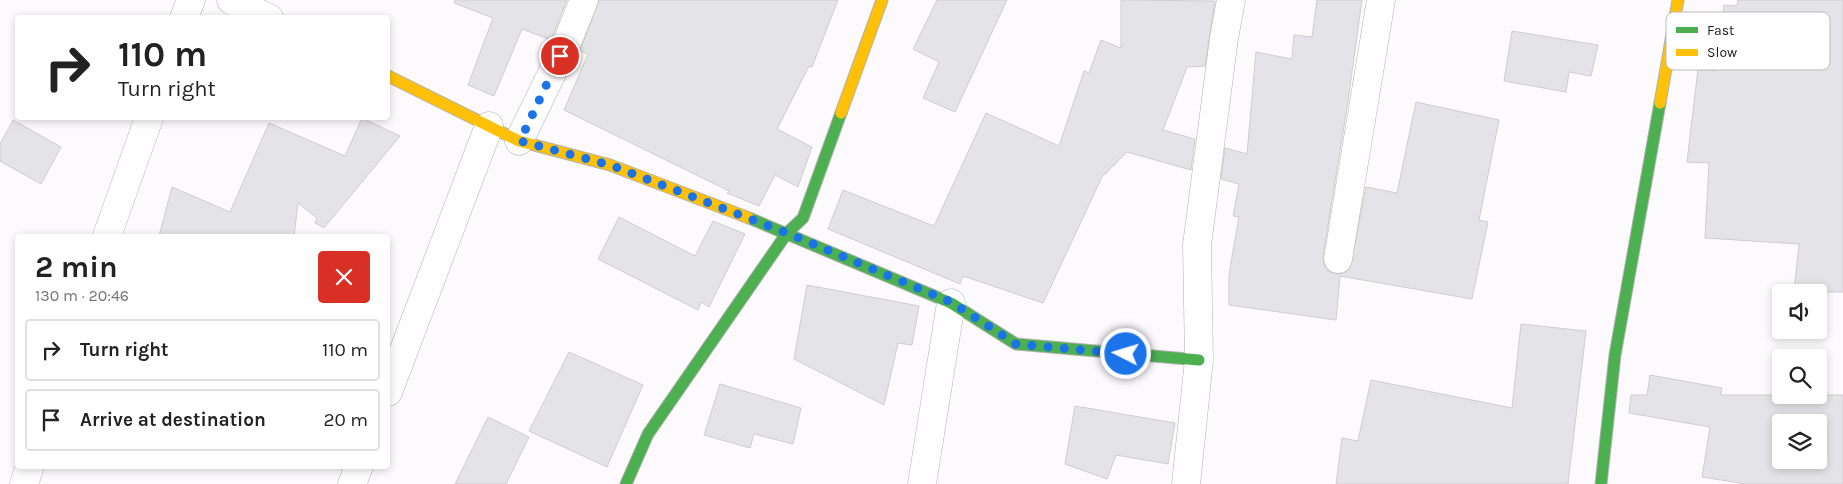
<!DOCTYPE html>
<meta charset="utf-8">
<style>
body{margin:0;font-family:Karla,sans-serif;background:#f6f6f6;color:#222;height:100vh;display:flex;flex-direction:column;font-size:19px;white-space:nowrap}
*{box-sizing:border-box;margin:0}
p{font-size:16px;color:#767676}
.icon{flex:none;width:28px;height:28px;fill:none;stroke:currentColor;stroke-width:2;stroke-linecap:round;stroke-linejoin:round}
.map{position:relative;flex:1;overflow:hidden}
.drawer{position:absolute;left:15px;top:234px;width:375px;height:235px;display:flex;flex-direction:column;background:#fff;border-radius:5px;box-shadow:0 2px 8px #0003}
.drawer>*{flex:none}
.guide{position:absolute;left:15px;top:15px;width:375px;height:105px;border-radius:5px;box-shadow:0 2px 8px #0003;background:#fff;color:#222;overflow:hidden}
.fabs{position:absolute;left:1772px;top:284px;display:grid;gap:10px}
.fabs a{display:grid;place-items:center;width:55px;height:55px;border-radius:5px;background:#fff;box-shadow:0 2px 8px #0003;font-size:25px}
.pin{position:absolute;display:grid;place-items:center;width:42px;height:42px;color:#fff;margin:-21px;border:2px solid #fff;border-radius:50%;box-shadow:0 1px 5px #0007}
.me{position:absolute;width:55px;margin:-28px;rotate:275deg;stroke-linejoin:round;filter:drop-shadow(0 0 4px #0008)}
.turn{display:flex;align-items:center;gap:18px;height:105px;padding:0 20px;font-size:22px}
.turn .icon{width:65px;height:65px;stroke-width:2.5}
.turn b{display:block;font-size:35px;line-height:42px}
.round{display:grid;place-items:center;flex:none;width:52px;height:52px;border-radius:5px;background:#f6f6f6}
.headline{display:flex;align-items:center;justify-content:space-between;height:85px;padding:0 20px}
h1{font-size:30px;font-weight:700;line-height:38px}
ul{padding:0;list-style:none}
li{display:flex;align-items:center;gap:15px;height:62px;margin:0 10px 8px;padding:0 10px;border:2px solid #e0e0e0;border-radius:5px}
li div{flex:1}
li b{display:block;font-size:19px}
li em{font-style:normal}
.map>svg:first-child{display:block}
</style>
<div class="map">
<svg width="1843" height="484" viewBox="0 0 1843 484">
<rect width="100%" height="100%" fill="#fcfafd"/>
<!-- building -->
<g fill="#e4e3e7" stroke="#cecdd0" fill-rule="evenodd">
<path d="M455,0H567L551,40L522,29L494,96L468,85L493,18L454,3Z"/>
<path d="M599,0H838L812,67L809,66L777,129L812,147L798,187L775,175L759,206L727,193L729,191L564,110L588,54L580,51Z"/>
<path d="M937,0H1007L955,112L923,98L939,62L913,49Z"/>
<path d="M1121,0L1215,1L1205,66L1187,67L1163,130L1195,139L1191,170L1127,152L1102,177L1043,303L963,276L960,284L828,229L843,190L934,226L986,113L1059,146L1084,71L1089,73L1101,40L1121,48Z"/>
<path d="M1317,0H1362L1348,101L1323,256L1324,265L1328,271L1336,274L1344,273L1350,269L1366,187L1397,193L1416,102L1499,120L1479,220L1488,222L1472,299L1340,276L1336,320L1229,305V274L1239,217L1233,216L1239,184L1221,179L1225,148L1247,154L1256,52L1292,59L1294,35L1312,37Z"/>
<path d="M1738,0H1843V292H1794L1799,244L1705,238L1709,163L1687,162L1698,69L1716,71L1724,5L1737,6Z"/>
<path d="M1512,31L1598,45L1591,76L1569,72L1566,92L1504,81Z"/>
<path d="M362,118L400,136L324,228L315,223L317,218L298,203L294,236H159L172,187L230,212L269,123L345,156Z"/>
<path d="M13,120L61,147L41,184L0,161V144Z"/>
<path d="M619,217L695,256L713,221L745,234L709,307L701,302L698,310L598,259Z"/>
<path d="M807,285L919,306L912,345L898,343L884,405L794,359Z"/>
<path d="M1521,324L1586,331L1568,484H1336L1342,438L1358,441L1371,380L1512,408Z"/>
<path d="M569,352L643,385L607,467L529,431Z"/>
<path d="M1650,375L1722,388L1721,395H1843V484H1746L1702,477L1710,427L1629,413L1631,395H1647ZM1781,422H1819V460H1781Z"/>
<path d="M720,384L801,408L793,444L754,434L750,448L704,435Z"/>
<path d="M1075,406L1175,423L1168,464L1116,455L1107,479L1065,464Z"/>
<path d="M488,417L529,437L506,484H455Z"/>
</g>
<g fill="none" stroke-linecap="round" stroke-linejoin="round">
<defs>
<g id="street">
<path d="M231,0L269,18"/>
<path d="M184,18L191,0"/>
<path d="M519,141L568,40L584,0"/>
<path d="M107,236L149,118"/>
<path d="M1338,259L1381,0"/>
<path d="M388,392L489,126"/>
<path d="M24,484L30,466"/>
<path d="M352,484L359,466"/>
<path d="M922,484L951,303"/>
<path d="M1186,484L1199,360L1197,245L1224,38L1231,0"/>
</g>
<g id="fast">
<path d="M749,218L951,303L1016,344L1199,360"/>
<path d="M626,484L648,434L787,233L803,218L841,113"/>
<path d="M1601,484L1615,355L1660,103"/>
</g>
<g id="slow">
<path d="M388,76L519,141L610,165L749,218"/>
<path d="M1660,103L1678,0"/>
<path d="M841,113L882,0"/>
</g>
</defs>
<!-- street casing -->
<use href="#street" stroke="#b4b1b4" stroke-width="29"/>
<!-- fast casing -->
<use href="#fast" stroke="#b4b1b4" stroke-width="13"/>
<!-- slow casing -->
<use href="#slow" stroke="#b4b1b4" stroke-width="13"/>
<!-- street -->
<use href="#street" stroke="#fffeff" stroke-width="28"/>
<!-- fast -->
<use href="#fast" stroke="#4caf50" stroke-width="11"/>
<!-- slow -->
<use href="#slow" stroke="#ffc107" stroke-width="11"/>
</g>
<g fill="none" stroke-linecap="round" stroke-linejoin="round">
<!-- route -->
<path stroke="#1a73e8" stroke-width="9" stroke-dasharray="0 16.2" d="M560,56L520,141L610,165L787,233L951,302L1016,344L1126,354"/>
</g>
<!-- legend -->
<rect x="1666" y="12" width="164" height="58" rx="8" fill="#fff" stroke="#bcbbbc" stroke-width="1"/>
<rect x="1676" y="27" width="22" height="6" fill="#4caf50"/>
<rect x="1676" y="49" width="22" height="7" fill="#ffc107"/>
<g font-size="14" fill="#1e1b1f">
<text x="1707" y="35">Fast</text>
<text x="1707" y="57">Slow</text>
</g>
</svg>
<div class="fabs">
<a><svg class="icon" aria-label="sound" viewBox="0 0 24 24"><path d="M4 9h4l5-4v14l-5-4H4zM17 9q2 3 0 6"/></svg></a>
<a><svg class="icon" aria-label="search" viewBox="0 0 24 24"><circle cx="10" cy="10" r="6"/><path d="M15 15l6 6"/></svg></a>
<a><svg class="icon" aria-label="layers" viewBox="0 0 24 24"><path d="M12 4l9 5-9 5-9-5zM3 14l9 5 9-5"/></svg></a>
</div>
<div class="pin" style="left:560px;top:56px;background:#d93025"><svg class="icon" aria-label="arrive" viewBox="0 0 24 24"><path d="M6 21V4h12l-3 4 3 4H6"/></svg></div>
<svg class="me" style="left:1126px;top:354px" viewBox="-20 -20 40 40"><circle r="17" fill="#1a73e8" stroke="#fff" stroke-width="3"/><path d="M0-11L8 9 0 5-8 9z" fill="#fff"/></svg>
<div class="guide">
<div class="turn"><svg class="icon" aria-label="right" viewBox="0 0 24 24"><path d="M7 20v-9h11M14 6l5 5-5 5"/></svg><div><b>110 m</b>Turn right</div></div>
</div>
<section class="drawer">
<div class="headline"><div><h1>2 min</h1><p>130 m · 20:46</p></div><a class="round" style="background:#d93025;color:#fff"><svg class="icon" aria-label="close" viewBox="0 0 24 24"><path d="M6 6l12 12M18 6L6 18"/></svg></a></div>
<ul>
<li><svg class="icon" aria-label="right" viewBox="0 0 24 24"><path d="M7 20v-9h11M14 6l5 5-5 5"/></svg><div><b>Turn right</b></div><em>110 m</em></li>
<li><svg class="icon" aria-label="arrive" viewBox="0 0 24 24"><path d="M6 21V4h12l-3 4 3 4H6"/></svg><div><b>Arrive at destination</b></div><em>20 m</em></li>
</ul>
</section>
</div>
